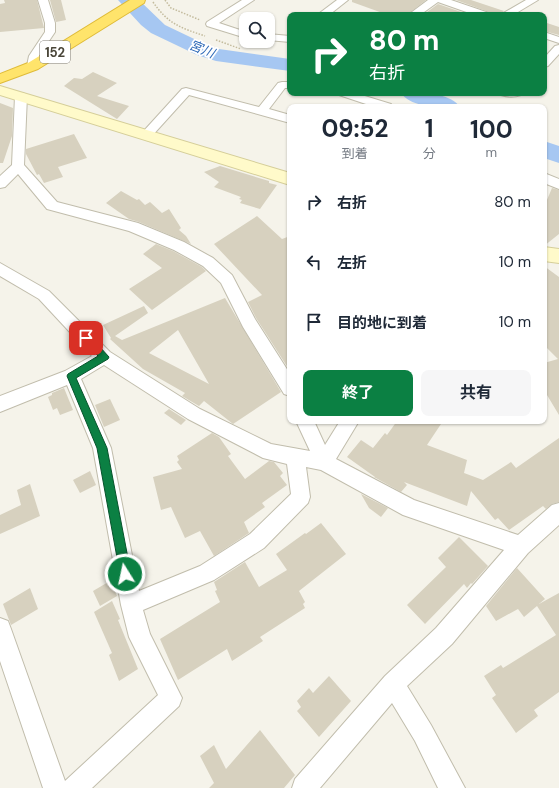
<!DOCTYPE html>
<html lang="ja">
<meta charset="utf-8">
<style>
body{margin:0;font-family:"DM Sans","Noto Sans JP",sans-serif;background:#f6f6f7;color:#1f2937;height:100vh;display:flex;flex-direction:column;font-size:15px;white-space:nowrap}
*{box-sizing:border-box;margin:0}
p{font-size:13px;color:#747a83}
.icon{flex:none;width:22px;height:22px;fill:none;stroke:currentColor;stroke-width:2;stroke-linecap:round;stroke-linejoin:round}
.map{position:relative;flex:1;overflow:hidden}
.side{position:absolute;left:287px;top:104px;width:260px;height:320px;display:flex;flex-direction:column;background:#fff;border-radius:8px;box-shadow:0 1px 3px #0004}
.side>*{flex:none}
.hud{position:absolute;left:287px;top:12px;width:260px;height:84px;border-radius:8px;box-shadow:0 1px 3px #0004;background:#0b8043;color:#fff;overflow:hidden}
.tools{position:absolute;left:239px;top:12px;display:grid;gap:8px}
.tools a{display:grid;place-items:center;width:36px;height:36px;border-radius:8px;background:#fff;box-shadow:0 1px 3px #0004;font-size:20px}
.pin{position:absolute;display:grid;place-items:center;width:34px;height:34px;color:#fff;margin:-17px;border-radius:8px;box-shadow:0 2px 6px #0006}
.me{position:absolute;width:44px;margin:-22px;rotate:350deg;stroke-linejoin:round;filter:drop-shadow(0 0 3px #0008)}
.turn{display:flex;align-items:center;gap:14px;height:84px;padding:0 16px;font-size:18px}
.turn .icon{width:52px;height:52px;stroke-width:2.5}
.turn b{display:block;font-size:28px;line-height:34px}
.eta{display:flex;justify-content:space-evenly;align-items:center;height:68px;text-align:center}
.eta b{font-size:24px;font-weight:700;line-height:28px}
.cta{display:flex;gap:8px;margin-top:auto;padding:8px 16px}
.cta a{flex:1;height:46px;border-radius:8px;background:#0b8043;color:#fff;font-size:16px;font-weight:700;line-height:46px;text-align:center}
.cta a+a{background:#f6f6f7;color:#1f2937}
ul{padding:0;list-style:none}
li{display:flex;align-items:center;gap:12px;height:60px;padding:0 16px}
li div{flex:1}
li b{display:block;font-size:15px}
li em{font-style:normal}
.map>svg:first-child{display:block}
</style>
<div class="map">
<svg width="559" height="788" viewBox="0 0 559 788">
<rect width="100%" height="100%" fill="#f5f3ea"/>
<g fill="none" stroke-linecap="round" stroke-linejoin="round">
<!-- river -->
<g fill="#a6c7f2" fill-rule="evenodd">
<path d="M118,0H139L165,25L211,47L219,49L290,59V71L216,61L197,55L151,33L141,25Z"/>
<path d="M401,93C418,93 449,91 460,107C443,107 412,109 401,93Z"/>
<path d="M544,141L559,146V163L544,158Z"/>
</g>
</g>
<!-- building -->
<g fill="#d7d1bf" fill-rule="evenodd">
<path d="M4,0H37L44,28L0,32V4L5,3Z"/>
<path d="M50,0H61L66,20L56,22Z"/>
<path d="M352,0H426L407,15H388L352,2Z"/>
<path d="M456,0H471L504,11L499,15H491L489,12Z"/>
<path d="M438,4L470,15H423Z"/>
<path d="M544,22L559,27V35L544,31Z"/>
<path d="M93,72L117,83L97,96L129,106L117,119L64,86L74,78L82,79Z"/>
<path d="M0,103L13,108L12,136L3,163H0Z"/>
<path d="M74,134L87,158L58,167L63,177L44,183L39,174L37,175L26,154V149Z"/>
<path d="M220,166L269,181V183L277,185L260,209L240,203L242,200L239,199L241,197L214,187L219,182L204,172Z"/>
<path d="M552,188L559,190V234L544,246V207Z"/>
<path d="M121,191L137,200L139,199L145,205L150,202L162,213L169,209L181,228L179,230L186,236L191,244L139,222L129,219L106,203Z"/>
<path d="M257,216L282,239L290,236V371L256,318L248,302L262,295L214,244Z"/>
<path d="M156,244L173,251L202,267L206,271L152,310L129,289L162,268L143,254Z"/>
<path d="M544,266L559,277V415L544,390V363L558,359L544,345Z"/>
<path d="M225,298L281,392L233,424L204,401L199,406L182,396L185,393L143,369L110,339L111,338L103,325L144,306L148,313L115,336L122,340ZM178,330L209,384L149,353Z"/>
<path d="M64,388L73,410L60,415L57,408L53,410L48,397L52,395V393Z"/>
<path d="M110,399L120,420L104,427L95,405Z"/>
<path d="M169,409L186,420L181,425L164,413Z"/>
<path d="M397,421H443L427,445L467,460L464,473L483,480L511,462L516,468L559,438V502L552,504L546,509L543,506L509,530L498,518L495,520L471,491L467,506L404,482L407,485L401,492L374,477H375L347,457L361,440L373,448L385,433L387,435Z"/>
<path d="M212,433L219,437L231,454L228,456L245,479L269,461L274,462L283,473L280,476L287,485L262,503L265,507L244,522L249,533L214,556L200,531L185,538L171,507L161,510L153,477L182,469L177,462L179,460L177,456Z"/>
<path d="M90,471L96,485L80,493L73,480Z"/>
<path d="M30,484L40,516L0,534V515L21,505L17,490Z"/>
<path d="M361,494L388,508L381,517L369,508Z"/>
<path d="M321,523L346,554L299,591L305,602L303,604L305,608L260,637L263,641L232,661L227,649L178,680L160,639L220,602L215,591L217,590L214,582L245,562L259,587L287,570L276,554L305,533L306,534Z"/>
<path d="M459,537L488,566L472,584L471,583L467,588L464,584L425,624L407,605L446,567L438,558Z"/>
<path d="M517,568L545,599L539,604L559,593V692L534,710L538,716L516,733L492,698L496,695L484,676L501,665L503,668L556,635L537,606L524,617L518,609L496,621L486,606Z"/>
<path d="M110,581L117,596L100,606L93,591Z"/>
<path d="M30,588L38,609L11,625L3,604Z"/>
<path d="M112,601L120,619L118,620L138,669L119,681L109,655L112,653L94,612Z"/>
<path d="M329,676L351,701L319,737L297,711L301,707L297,701L309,688L313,693Z"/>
<path d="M260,730L295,775L284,788H209L214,783L200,756L214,745L226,769Z"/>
</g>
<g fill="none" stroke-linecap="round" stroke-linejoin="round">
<defs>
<g id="street">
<path d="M38,0H48L55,23V32L39,56V66L33,69L27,66L29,56L45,32V23Z"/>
<path d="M242,0H254L219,23L246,32V38L207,26L206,24L207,22Z"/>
<path d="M337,0H348L329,15H317Z"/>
<path d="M428,0H451L489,13L490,15H475L438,2L420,15H408Z"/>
<path d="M526,0H538L513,15H500Z"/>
<path d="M544,32L559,37V43L544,38Z"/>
<path d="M268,34L290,36V42L268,40Z"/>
<path d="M559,45V54L548,66L544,67V58L555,46Z"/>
<path d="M282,82H290V88H285L269,109L290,115V123L189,95L151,137H143L141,134L182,89L186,88L259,107L278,83Z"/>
<path d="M21,93L25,94L27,96L24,165L57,202L138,223L184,242L213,258L232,275L255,319L290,374V396L284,394L243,327L221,283L203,266L174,250L129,231L47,209L18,174L5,187L0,188V176L12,165L15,96L17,94Z"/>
<path d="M337,93H355L391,104L393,107H375L339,95Z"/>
<path d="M499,93H523L521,95C515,97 507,97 501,95Z"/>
<path d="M544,173L559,179V189L544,183Z"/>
<path d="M0,263L49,291L110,352L200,409L271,444L310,451L296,421H314L325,445L340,421H359L336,459L414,500L518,535L552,505L559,503V525L528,553L452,644L407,686L431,725L465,788H438L415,741L392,703L320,788H292L295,779L385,676L436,628L504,550L403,515L321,470L306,467L310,497L308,503L264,548L214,580L143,610L150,634L182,698L179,706L92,788H43L0,661V618L8,621L11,629L65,781L158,695L129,637L121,605L93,448L67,385L0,412V396L65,371L92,356L39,299L0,276ZM104,365L188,419L263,458L287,464L291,494L250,534L200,566L139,591L111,448L81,379Z"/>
</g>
<g id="secondary">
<path d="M0,86L290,173V185L0,95Z"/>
<path d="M544,247L559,249V263L544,261Z"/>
</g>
<path id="highway" d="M130,0H145L144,3L38,69L0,83V74L28,63Z"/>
</defs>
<!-- street casing -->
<use href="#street" stroke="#c1bdac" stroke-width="2"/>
<!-- secondary casing -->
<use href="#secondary" stroke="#d5ce99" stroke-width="2"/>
<!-- highway casing -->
<use href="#highway" stroke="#dfbb39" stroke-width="2"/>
<!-- path -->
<g stroke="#c3bb9d" stroke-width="1.5" stroke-dasharray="1.5 1.5" stroke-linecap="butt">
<path d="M165,0L171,8L200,20"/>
<path d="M153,2C168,24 181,28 205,36"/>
<path d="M216,40L241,49"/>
</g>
<!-- street -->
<use href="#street" fill="#fff" fill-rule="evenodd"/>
<!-- secondary -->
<use href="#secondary" fill="#fffaca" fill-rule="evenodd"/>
<!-- highway -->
<use href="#highway" fill="#ffe46b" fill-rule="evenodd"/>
</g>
<!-- route -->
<path fill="#0b8043" stroke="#07532c" d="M86,334L89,335L109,357L108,359L76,378L107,448L131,574L129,577L125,579L122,577L120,574L97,448L67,376L68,374L98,356L83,340L82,338L83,335Z"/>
<g text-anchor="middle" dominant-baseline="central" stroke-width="3.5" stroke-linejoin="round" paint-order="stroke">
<!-- far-water labels -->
<g font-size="13" font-style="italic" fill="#2e69b7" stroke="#fff">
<text transform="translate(202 49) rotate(22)">宮川</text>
</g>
<!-- shield labels -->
<rect fill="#fff" stroke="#807d74" stroke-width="1" x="40" y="41" width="30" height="22" rx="3"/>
<g font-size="13" font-weight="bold" fill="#494538">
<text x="55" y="52">152</text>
</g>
</g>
</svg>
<div class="tools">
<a><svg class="icon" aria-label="search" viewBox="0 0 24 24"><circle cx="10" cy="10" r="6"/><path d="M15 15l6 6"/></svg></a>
</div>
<div class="pin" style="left:86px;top:338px;background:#d93025"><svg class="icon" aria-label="arrive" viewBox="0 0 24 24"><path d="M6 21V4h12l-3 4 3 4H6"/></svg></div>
<svg class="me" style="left:125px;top:574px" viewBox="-20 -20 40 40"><circle r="17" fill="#0b8043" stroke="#fff" stroke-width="3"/><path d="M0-11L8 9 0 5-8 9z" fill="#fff"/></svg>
<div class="hud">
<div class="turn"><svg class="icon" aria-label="right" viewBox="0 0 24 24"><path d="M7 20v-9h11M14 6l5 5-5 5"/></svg><div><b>80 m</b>右折</div></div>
</div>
<section class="side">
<div class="eta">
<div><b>09:52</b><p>到着</p></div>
<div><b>1</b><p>分</p></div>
<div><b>100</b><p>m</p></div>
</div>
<ul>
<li><svg class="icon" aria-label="right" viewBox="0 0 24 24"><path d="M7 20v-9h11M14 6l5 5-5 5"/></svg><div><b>右折</b></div><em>80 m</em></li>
<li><svg class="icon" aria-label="left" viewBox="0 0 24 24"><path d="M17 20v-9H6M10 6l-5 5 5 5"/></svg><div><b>左折</b></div><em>10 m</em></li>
<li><svg class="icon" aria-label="arrive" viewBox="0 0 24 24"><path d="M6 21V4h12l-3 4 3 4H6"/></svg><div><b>目的地に到着</b></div><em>10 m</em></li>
</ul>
<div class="cta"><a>終了</a><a>共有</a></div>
</section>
</div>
